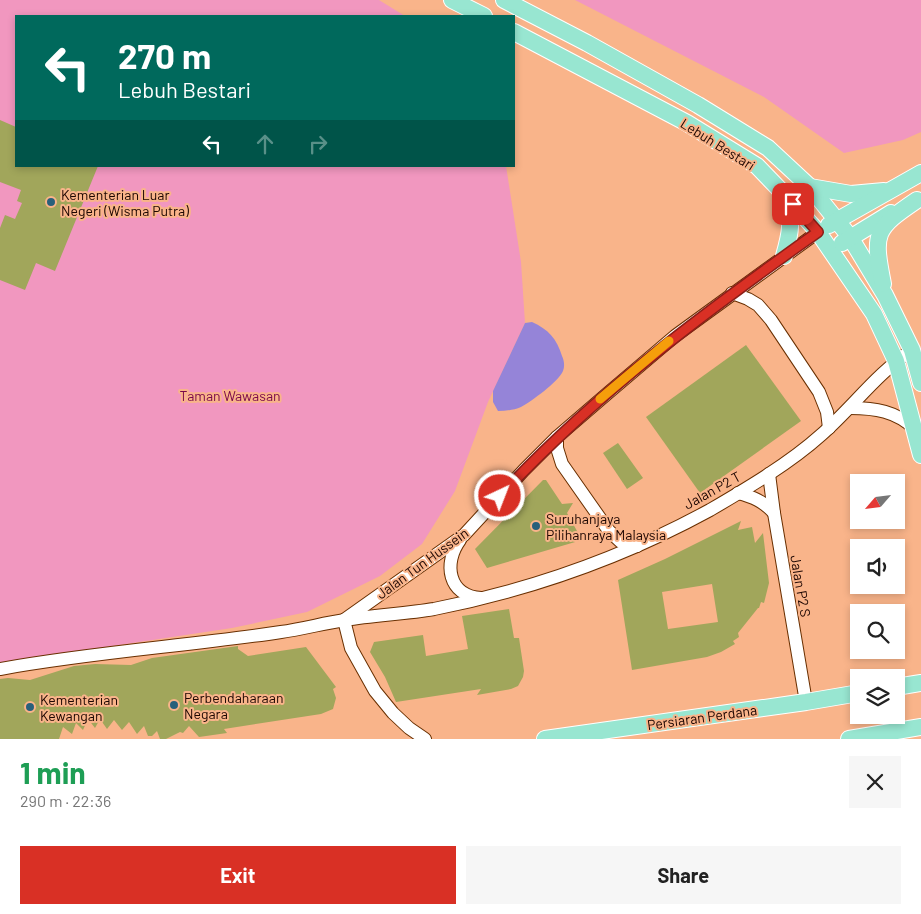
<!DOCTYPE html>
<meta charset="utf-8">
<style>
body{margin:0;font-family:Barlow,sans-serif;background:#f6f6f6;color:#222;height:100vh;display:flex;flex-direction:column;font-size:19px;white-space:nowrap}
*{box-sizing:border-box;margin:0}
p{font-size:16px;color:#767676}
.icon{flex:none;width:28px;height:28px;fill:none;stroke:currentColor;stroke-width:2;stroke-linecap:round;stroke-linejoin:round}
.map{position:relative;height:739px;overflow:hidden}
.details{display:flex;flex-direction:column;background:#fff;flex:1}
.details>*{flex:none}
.guide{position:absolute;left:15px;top:15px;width:500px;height:152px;border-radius:0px;box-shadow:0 2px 8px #0003;background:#00695c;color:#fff;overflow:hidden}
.needle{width:32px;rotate:242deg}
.fabs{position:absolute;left:850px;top:474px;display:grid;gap:10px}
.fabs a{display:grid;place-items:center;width:55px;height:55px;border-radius:0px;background:#fff;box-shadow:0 2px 8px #0003;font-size:25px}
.pin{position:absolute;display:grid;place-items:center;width:42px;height:42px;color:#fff;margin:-21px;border-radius:10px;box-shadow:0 2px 8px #0006}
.me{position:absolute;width:55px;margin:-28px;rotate:43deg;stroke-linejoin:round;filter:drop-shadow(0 0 4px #0008)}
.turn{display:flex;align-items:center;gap:18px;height:105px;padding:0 20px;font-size:22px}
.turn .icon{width:65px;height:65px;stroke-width:2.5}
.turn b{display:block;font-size:35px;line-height:42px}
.lanes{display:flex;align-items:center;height:48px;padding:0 20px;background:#0003;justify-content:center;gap:25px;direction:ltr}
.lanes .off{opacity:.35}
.round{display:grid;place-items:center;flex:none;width:52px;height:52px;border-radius:0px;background:#f6f6f6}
.head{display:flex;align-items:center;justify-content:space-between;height:85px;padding:0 20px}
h1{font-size:30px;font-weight:700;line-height:38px;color:#1e9e55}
.cta{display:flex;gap:10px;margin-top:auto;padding:10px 20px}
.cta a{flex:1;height:58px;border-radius:0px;background:#d93025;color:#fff;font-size:20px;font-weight:700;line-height:58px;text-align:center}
.cta a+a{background:#f6f6f6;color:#222}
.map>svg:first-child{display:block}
</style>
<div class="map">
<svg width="921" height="739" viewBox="0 0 921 739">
<rect width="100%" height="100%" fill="#f9b48a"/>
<!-- green -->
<g fill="#f197bf">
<path d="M0,0H379L405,16H16V166H506L521,262L525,323L488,402L455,491L422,544L380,576L307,612L232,628L0,663Z"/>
<path d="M575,0H921V132L903,140L844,153L764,97Z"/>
</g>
<!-- water -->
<path fill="#9584d8" d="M532,322C548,329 557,339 562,356C564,360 565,366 563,371C558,382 532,401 521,407C514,410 506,411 498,411L493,402V391L525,323Z"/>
<!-- building -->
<g fill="#a1a65b" fill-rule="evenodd">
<path d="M0,120L16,127V166H98L55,271L36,263L25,290L0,280V228L5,215L15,219L22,203L17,201L21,190L0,182Z"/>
<path d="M746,345L801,421L700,493L646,417Z"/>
<path d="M618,443L643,478L627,489L603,453Z"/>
<path d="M543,480H546L562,504L573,503L567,513L582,540L487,568L475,549Z"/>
<path d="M741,521L738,530L752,527L755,543L763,533L769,583L764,603L761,602L759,608H758L738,633L739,637L733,641L735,644L721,652L707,657L632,670L618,580L665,559ZM712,584L718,622L668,629L662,592Z"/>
<path d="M509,609L514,638H519L524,671L523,677L518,686L511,689L477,695L481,689L396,702L385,677L370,652L374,642L423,635L426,656L468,649L462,616Z"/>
<path d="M238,646V649L248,656L306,647L336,687L333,689L336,698L333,709L321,714L224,729L227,733L199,737L189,726L183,733L180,732L166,739H160L157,731L152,736H148L144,726L137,734L129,722L122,730L114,720L107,729L100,719L95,728L88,719L83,730L76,723L72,734L63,727L59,739H0V679L8,678L30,680L74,666L95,664L131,665L152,658Z"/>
</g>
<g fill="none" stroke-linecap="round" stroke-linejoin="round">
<defs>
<g id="minor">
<path d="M732,293L748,299L758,305L771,320L819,392L827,412L829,428"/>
<path d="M850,408C875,408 896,411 915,429"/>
<path d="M557,437V448L562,464L609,531L621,542L637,546"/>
<path d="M769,474L774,513L806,702"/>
<path d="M738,493C753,497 763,501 774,513"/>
<path d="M460,540C443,563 448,596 481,598"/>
<path d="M344,620L464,535L524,470L557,437L608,393L675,336L818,232"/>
<path d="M344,620L351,648L375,691L393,713L409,728L425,739"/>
<path d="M0,669C93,652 188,646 281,632C303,629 324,623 345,620C374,615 405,614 434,609C530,590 624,557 710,510C746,489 790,463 821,435C852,408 877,373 912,350"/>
</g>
<g id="major">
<path d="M452,0L484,16"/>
<path d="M504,0L587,43L698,105L768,148L810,187L850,237L885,295L912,350L921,383"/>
<path d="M514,32L687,123L757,166L783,193L818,232L874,314L896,361L921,455"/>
<path d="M810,187L851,194L884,191"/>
<path d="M829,225L921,173"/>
<path d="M842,243L891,213"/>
<path d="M784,256C791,231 793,223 784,198"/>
<path d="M883,284C873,233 874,229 917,200"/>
<path d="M896,687L921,683"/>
<path d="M545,739L806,702L859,693"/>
<path d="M849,739L921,727"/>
</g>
</defs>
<!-- minor casing -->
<use href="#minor" stroke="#692f00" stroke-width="14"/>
<!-- major casing -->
<use href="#major" stroke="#fff" stroke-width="18"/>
<!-- minor -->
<use href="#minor" stroke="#fff" stroke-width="12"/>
<!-- major -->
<use href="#major" stroke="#98e6d1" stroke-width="16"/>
</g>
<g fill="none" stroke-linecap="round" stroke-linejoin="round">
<defs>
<path id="route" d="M500,496C595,394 705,312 818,232L793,204"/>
</defs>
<!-- route casing -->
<use href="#route" stroke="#8d1f18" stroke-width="12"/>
<!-- route -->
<use href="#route" stroke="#d93025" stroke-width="9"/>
<!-- slow -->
<path stroke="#f59e0b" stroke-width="9" d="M600,399L669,341"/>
</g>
<!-- markers -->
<g fill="#29607b" stroke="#f9b48a" stroke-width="2">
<circle cx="51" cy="202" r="5"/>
<circle cx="536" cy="526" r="5"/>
<circle cx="174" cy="705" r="5"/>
<circle cx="30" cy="707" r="5"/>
</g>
<g text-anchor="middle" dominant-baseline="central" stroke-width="4" stroke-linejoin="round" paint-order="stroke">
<!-- street labels -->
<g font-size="14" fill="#1c0500" stroke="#f9b48a">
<text transform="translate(718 144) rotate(32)">Lebuh Bestari</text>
<text transform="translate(712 490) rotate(-29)">Jalan P2 T</text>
<text transform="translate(422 563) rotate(-36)">Jalan Tun Hussein</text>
<text transform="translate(801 586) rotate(80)">Jalan P2 S</text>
<text transform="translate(702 717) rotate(-8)">Persiaran Perdana</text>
</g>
<!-- poi labels -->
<g font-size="14" fill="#1c0500" stroke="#f9b48a" text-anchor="start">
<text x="61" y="194">Kementerian Luar<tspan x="61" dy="16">Negeri (Wisma Putra)</tspan></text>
<text x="546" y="518">Suruhanjaya<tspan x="546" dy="16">Pilihanraya Malaysia</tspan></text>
<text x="184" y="697">Perbendaharaan<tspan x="184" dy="16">Negara</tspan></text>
<text x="40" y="699">Kementerian<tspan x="40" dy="16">Kewangan</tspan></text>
</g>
<!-- park labels -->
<g font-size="14" fill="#79074b" stroke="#f9b48a">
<text x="230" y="395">Taman Wawasan</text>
</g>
</g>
</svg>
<div class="fabs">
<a><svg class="needle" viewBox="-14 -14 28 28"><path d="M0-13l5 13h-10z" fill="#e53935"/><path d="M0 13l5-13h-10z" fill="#767676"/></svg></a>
<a><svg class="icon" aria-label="sound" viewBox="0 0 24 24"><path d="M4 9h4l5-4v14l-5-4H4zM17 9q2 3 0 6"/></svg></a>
<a><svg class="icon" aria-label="search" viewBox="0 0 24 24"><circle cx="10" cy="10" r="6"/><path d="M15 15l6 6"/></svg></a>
<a><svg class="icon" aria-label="layers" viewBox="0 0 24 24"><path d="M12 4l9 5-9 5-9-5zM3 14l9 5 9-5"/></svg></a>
</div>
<div class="pin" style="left:793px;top:204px;background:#d93025"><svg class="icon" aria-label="arrive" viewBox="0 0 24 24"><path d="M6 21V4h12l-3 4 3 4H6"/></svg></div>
<svg class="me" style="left:500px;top:496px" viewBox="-20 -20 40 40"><circle r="17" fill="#d93025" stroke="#fff" stroke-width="3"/><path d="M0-11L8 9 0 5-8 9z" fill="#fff"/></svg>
<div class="guide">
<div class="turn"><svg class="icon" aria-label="left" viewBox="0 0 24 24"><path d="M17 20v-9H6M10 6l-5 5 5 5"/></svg><div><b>270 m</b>Lebuh Bestari</div></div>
<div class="lanes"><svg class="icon" aria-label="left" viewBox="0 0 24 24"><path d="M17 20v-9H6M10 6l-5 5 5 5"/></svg><svg class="icon off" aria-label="ahead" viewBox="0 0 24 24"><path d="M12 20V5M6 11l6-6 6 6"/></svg><svg class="icon off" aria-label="right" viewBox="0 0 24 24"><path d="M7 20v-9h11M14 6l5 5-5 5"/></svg></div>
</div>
</div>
<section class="details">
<div class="head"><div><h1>1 min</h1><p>290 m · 22:36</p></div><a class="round"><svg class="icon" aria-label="close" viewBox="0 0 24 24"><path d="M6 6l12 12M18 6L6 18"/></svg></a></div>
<div class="cta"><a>Exit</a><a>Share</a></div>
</section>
